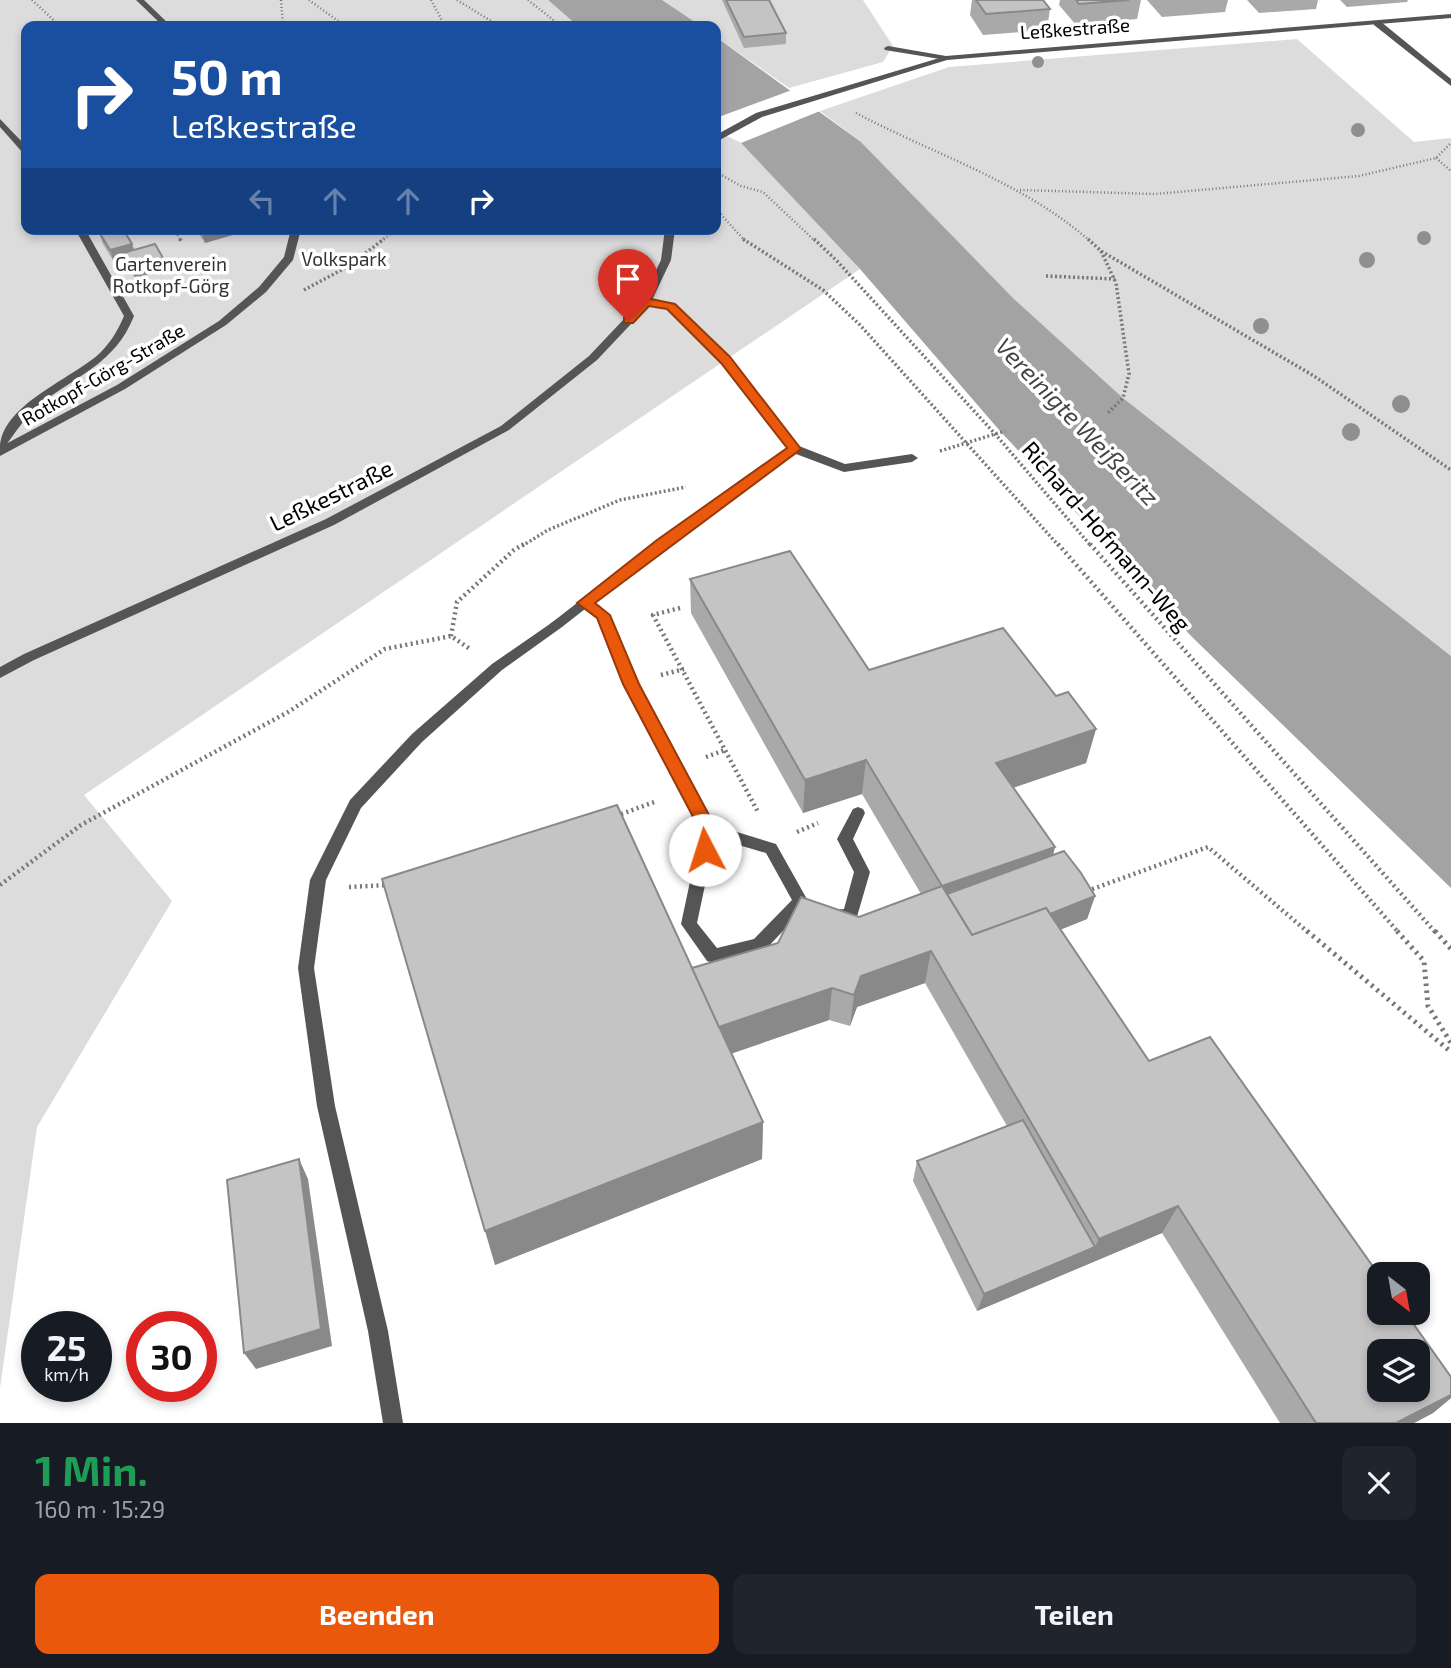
<!DOCTYPE html>
<html lang="de">
<meta charset="utf-8">
<style>
body{margin:0;font-family:"Exo 2",sans-serif;background:#20242c;color:#f1f3f6;height:100vh;display:flex;flex-direction:column;font-size:26px;white-space:nowrap}
*{box-sizing:border-box;margin:0}
p{font-size:23px;color:#9ea1a6}
.icon{flex:none;width:38px;height:38px;fill:none;stroke:currentColor;stroke-width:2;stroke-linecap:round;stroke-linejoin:round}
.map{position:relative;height:1423px;overflow:hidden}
.sheet{display:flex;flex-direction:column;background:#171b24;flex:1}
.sheet>*{flex:none}
.guide{position:absolute;left:21px;top:21px;width:700px;height:214px;border-radius:14px;box-shadow:0 4px 10px #0003;background:#1a4fa0;color:#fff;overflow:hidden}
.needle{width:46px;rotate:149deg}
.controls{position:absolute;left:1367px;top:1262px;display:grid;gap:14px}
.controls a{display:grid;place-items:center;width:63px;height:63px;border-radius:14px;background:#171b24;box-shadow:0 4px 10px #0003;font-size:35px}
.speed{position:absolute;left:21px;top:1311px;display:flex;gap:14px;font-size:35px;font-weight:700;text-align:center}
.speed>*{display:grid;place-content:center;width:91px;height:91px;border-radius:50%;background:#171b24;box-shadow:0 4px 10px #0003;line-height:1}
.speed small{font-size:18px;font-weight:400}
.speed .limit{border:10px solid #d22;background:#fff;color:#111}
.pin{position:absolute;display:grid;place-items:center;width:60px;height:60px;color:#fff;margin:-72px -30px;border-radius:50% 50% 50% 0;rotate:-45deg;box-shadow:0 0 7px #0007}
.pin .icon{rotate:45deg}
.me{position:absolute;width:77px;margin:-38px;rotate:355deg;stroke-linejoin:round;filter:drop-shadow(0 0 5px #0008)}
.turn{display:flex;align-items:center;gap:24px;height:147px;padding:0 35px;font-size:32px}
.turn .icon{width:91px;height:91px;stroke-width:2.5}
.turn b{display:block;font-size:49px;line-height:60px}
.lanes{display:flex;align-items:center;height:66px;padding:0 35px;background:#0003;justify-content:center;gap:35px;direction:ltr}
.lanes .off{opacity:.35}
.round{display:grid;place-items:center;flex:none;width:74px;height:74px;border-radius:14px;background:#20242c}
.summary{display:flex;align-items:center;justify-content:space-between;height:119px;padding:0 35px}
h1{font-size:42px;font-weight:700;line-height:52px;color:#1e9e55}
.action{display:flex;gap:14px;margin-top:auto;padding:14px 35px}
.action a{flex:1;height:80px;border-radius:14px;background:#ea580c;color:#fff;font-size:28px;font-weight:700;line-height:80px;text-align:center}
.action a+a{background:#20242c;color:#f1f3f6}
.map>svg:first-child{display:block}
</style>
<div class="map">
<svg width="1451" height="1423" viewBox="0 0 1451 1423">
<rect width="100%" height="100%" fill="#fff"/>
<!-- green -->
<g fill="#dcdcdc">
<path d="M0,0H548L578,26H26V229H716V131L741,143L860,269L84,795L172,901L37,1127L0,1388Z"/>
<path d="M662,0H863L893,46L883,62L789,88L716,37V26H701Z"/>
<path d="M1297,39L1414,142L1451,138V656L1123,398L1014,299L861,142L820,111L949,67Z"/>
</g>
<!-- water -->
<g fill="#a3a3a3">
<path d="M548,0H662L701,26H578Z"/>
<path d="M716,37L861,142L1014,299L1123,398L1451,656V888L1191,636L1000,431L860,269L741,143L716,131Z"/>
</g>
<!-- pier -->
<path fill="#fff" d="M792,90L820,111L741,143L716,131V118Z"/>
<g fill="none" stroke-linecap="round" stroke-linejoin="round">
<!-- path-far3 -->
<g stroke="#777" stroke-width="2.5" stroke-dasharray="1 2.5" stroke-linecap="butt">
<path d="M32,0L60,26"/>
<path d="M281,0L283,26"/>
<path d="M309,0L345,26"/>
<path d="M431,0L445,26"/>
<path d="M457,0L499,26"/>
<path d="M528,0L561,26"/>
<path d="M856,113C933,154 1023,182 1090,241"/>
<path d="M1436,158L1451,171"/>
<path d="M716,172L741,186L763,192L815,241"/>
<path d="M1020,190L1155,194L1359,176L1436,158L1451,143"/>
<path d="M716,209L745,241"/>
<path d="M174,229L181,241"/>
<path d="M381,241L397,229"/>
</g>
<!-- path-far2 -->
<g stroke="#777" stroke-width="3.5" stroke-dasharray="2 2.5" stroke-linecap="butt">
<path d="M180,239L182,243"/>
<path d="M743,239L823,290L860,325L1059,546"/>
<path d="M814,239L837,261L996,435L1091,546"/>
<path d="M1088,239L1101,251L1314,376L1451,470"/>
<path d="M1101,251L1116,283L1129,374L1123,398L1107,414"/>
<path d="M1046,276L1115,279"/>
<path d="M304,290L347,267L384,239"/>
<path d="M940,451L1005,431"/>
<path d="M522,546L548,530L620,500L686,487"/>
</g>
<!-- path-far1 -->
<g stroke="#777" stroke-width="4.5" stroke-dasharray="2 3.5" stroke-linecap="butt">
<path d="M1058,544L1399,933"/>
<path d="M1090,544L1436,933"/>
<path d="M680,608L653,615L758,812"/>
<path d="M451,636L457,602L514,550L524,544"/>
<path d="M661,675L684,669"/>
<path d="M706,757L725,750"/>
<path d="M616,816L657,801"/>
<path d="M797,832L818,823"/>
<path d="M0,885L81,825L288,712L385,649L451,636L470,649"/>
<path d="M349,887L389,885"/>
<path d="M1087,891L1208,847L1309,933"/>
</g>
<!-- path -->
<g stroke="#777" stroke-width="5" stroke-dasharray="2.5 4.5" stroke-linecap="butt">
<path d="M1307,931L1451,1052"/>
<path d="M1397,931L1424,961L1428,1006L1451,1043"/>
<path d="M1435,931L1451,949"/>
</g>
<!-- service -->
<g fill="#555" fill-rule="evenodd">
<path d="M1374,21H1380L1451,79V86L1374,25Z"/>
<path d="M888,46L946,56L950,58L946,60L885,50L884,48Z"/>
<path d="M0,119L26,146V154L23,153L0,127Z"/>
<path d="M75,229H85L134,316C115,364 77,375 39,405C25,417 15,433 4,448L0,449C0,405 72,379 100,353C111,342 118,330 124,316Z"/>
<path d="M557,619L562,621L564,624L562,627L502,670L422,742L361,808L326,880L314,968L335,1106L388,1331L403,1423H383L368,1331L317,1106L298,968L310,880L350,800L412,734L492,664Z"/>
</g>
<!-- minor -->
<g fill="#555" fill-rule="evenodd">
<path d="M136,0H144L171,26H163Z"/>
<path d="M1451,14V18L947,60L762,117L716,142V135L756,113L946,56Z"/>
<path d="M291,229H301L293,260L266,292L226,325L125,389L0,456V447L117,385L219,321L259,287L284,257Z"/>
<path d="M665,229H675L671,260L652,300L675,304L729,358L799,446L845,464L912,454L918,458L912,462L844,472L796,454L666,546L594,602L610,615L638,684L714,825L776,844L817,917L815,922L809,924L803,922L799,914L765,950L713,963L707,961L681,924L701,830L624,684L597,618L585,609L562,627H552L550,624L658,540L788,448L721,362L668,309L648,306L597,360L509,430L334,525L34,660L0,678V667L24,654L326,519L501,426L589,356L641,301L661,260ZM715,838L766,853L792,900L754,939L717,948L697,923Z"/>
<path d="M858,807L863,809L865,813L853,839L870,872L856,920L832,923L826,921L824,916L826,911L844,909L854,872L837,839L853,809Z"/>
</g>
</g>
<!-- trees -->
<g fill="#8f8f8f">
<circle cx="1038" cy="62" r="6"/>
<circle cx="1358" cy="130" r="7"/>
<circle cx="1424" cy="238" r="7"/>
<circle cx="1367" cy="260" r="8"/>
<circle cx="1261" cy="326" r="8"/>
<circle cx="1401" cy="404" r="9"/>
<circle cx="1351" cy="432" r="9"/>
</g>
<!-- wall -->
<g fill="#a9a9a9">
<path d="M722,0H769L786,33V44L744,48Z"/>
<path d="M972,0H1043L1050,9L1047,30L983,35L970,15Z"/>
<path d="M1060,0H1141L1137,19L1076,25L1059,5Z"/>
<path d="M1147,0H1228L1225,12L1162,17Z"/>
<path d="M1247,0H1318L1316,9L1259,13Z"/>
<path d="M1340,0H1408L1407,2L1347,7Z"/>
<path d="M196,229H235L236,234L205,243Z"/>
<path d="M99,232L132,244L134,250L167,269L135,278L127,265L125,259L114,262L103,244Z"/>
<path d="M690,579L869,670L1056,696L1096,729L1086,763L1013,788L1055,847L1053,855L1095,896L1087,919L1060,930L1149,1061L1451,1377V1398L1433,1413L1414,1423H1280L1162,1233L977,1311L913,1181L917,1161L1007,1126L925,983L857,1007L850,1026L829,1020L732,1053L763,1122L762,1159L495,1265L692,968L778,943L859,917L921,894L862,794L803,813L691,613Z"/>
</g>
<!-- shaded-wall -->
<g fill="#898989">
<path d="M208,229H235L236,234L205,243L201,231Z"/>
<path d="M132,244L136,256L123,253L125,259L114,262L110,250Z"/>
<path d="M163,258L167,269L135,278L131,266Z"/>
<path d="M1096,729L1086,763L988,796L996,763Z"/>
<path d="M866,760L862,794L803,813L805,780Z"/>
<path d="M1055,847L1046,880L951,914L942,886Z"/>
<path d="M1095,896L1087,919L965,967L970,945Z"/>
<path d="M931,951L925,983L857,1007L850,1026L854,995L861,976Z"/>
<path d="M832,988L829,1020L716,1059V1028Z"/>
<path d="M763,1122L762,1159L495,1265L485,1231Z"/>
<path d="M299,1159L308,1179L332,1346L256,1369L244,1353Z"/>
<path d="M1178,1206L1162,1233L1086,1265L1099,1239Z"/>
<path d="M1095,1247L1086,1265L977,1311L984,1294Z"/>
<path d="M1451,1395V1398L1433,1413L1414,1423H1396Z"/>
</g>
<!-- building -->
<g fill="#c4c4c4" stroke="#898989" stroke-width="2" fill-rule="evenodd">
<path d="M726,0H769L786,33L744,37Z"/>
<path d="M976,0H1043L1050,9L986,14Z"/>
<path d="M1076,0H1129L1079,4Z"/>
<path d="M110,229H123L132,244L110,250L99,232Z"/>
<path d="M155,244L163,258L131,266L123,253Z"/>
<path d="M790,551L869,670L1003,628L1056,696L1068,692L1096,729L996,763L1055,847L942,886L866,760L805,780L690,579Z"/>
<path d="M617,805L763,1122L485,1231L382,879Z"/>
<path d="M1064,851L1081,873L1095,896L1050,914L1046,908L972,935L947,894Z"/>
<path d="M942,886L972,935L1046,908L1149,1061L1210,1037L1379,1275V1312H1405L1451,1377V1395L1396,1423H1316L1178,1206L1099,1239L931,951L861,976L854,995L832,988L719,1027L692,968L778,943L801,897L859,917ZM1379,1351H1418V1390H1379Z"/>
<path d="M1023,1120L1095,1247L984,1294L917,1161Z"/>
<path d="M299,1159L321,1329L244,1353L227,1180Z"/>
</g>
<!-- route -->
<path fill="#ea580c" stroke="#983908" stroke-width="2" d="M646,298L675,304L730,357L801,449L595,603L610,615L639,684L717,830L711,855H699L696,850L700,830L623,684L597,618L577,603L657,540L787,448L721,363L667,309L649,306L633,323H624V318Z"/>
<g text-anchor="middle" dominant-baseline="central" stroke-width="7" stroke-linejoin="round" paint-order="stroke">
<!-- far-street labels -->
<g font-size="19" fill="#000" stroke="#fff">
<text transform="translate(1075 28) rotate(-4)">Leßkestraße</text>
<text transform="translate(103 374) rotate(-30)">Rotkopf-Görg-Straße</text>
</g>
<!-- far-park labels -->
<g font-size="19" fill="#333" stroke="#fff">
<text x="344" y="258">Volkspark</text>
<text x="171" y="263">Gartenverein<tspan x="171" dy="22">Rotkopf-Görg</tspan></text>
</g>
<!-- street labels -->
<g font-size="23" fill="#000" stroke="#fff">
<text transform="translate(331 495) rotate(-26)">Leßkestraße</text>
<text transform="translate(1107 536) rotate(49)">Richard-Hofmann-Weg</text>
</g>
<!-- water labels -->
<g font-size="24" font-style="italic" fill="#444" stroke="#fff">
<text transform="translate(1078 421) rotate(46)">Vereinigte Weißeritz</text>
</g>
</g>
</svg>
<div class="controls">
<a><svg class="needle" viewBox="-14 -14 28 28"><path d="M0-13l5 13h-10z" fill="#e53935"/><path d="M0 13l5-13h-10z" fill="#9ea1a6"/></svg></a>
<a><svg class="icon" aria-label="layers" viewBox="0 0 24 24"><path d="M12 4l9 5-9 5-9-5zM3 14l9 5 9-5"/></svg></a>
</div>
<div class="speed"><div>25<small>km/h</small></div><div class="limit">30</div></div>
<div class="pin" style="left:628px;top:321px;background:#d93025"><svg class="icon" aria-label="arrive" viewBox="0 0 24 24"><path d="M6 21V4h12l-3 4 3 4H6"/></svg></div>
<svg class="me" style="left:705px;top:850px" viewBox="-20 -20 40 40"><circle r="19" fill="#fff"/><path d="M0-13L10 11 0 6-10 11z" fill="#ea580c"/></svg>
<div class="guide">
<div class="turn"><svg class="icon" aria-label="right" viewBox="0 0 24 24"><path d="M7 20v-9h11M14 6l5 5-5 5"/></svg><div><b>50 m</b>Leßkestraße</div></div>
<div class="lanes"><svg class="icon off" aria-label="left" viewBox="0 0 24 24"><path d="M17 20v-9H6M10 6l-5 5 5 5"/></svg><svg class="icon off" aria-label="ahead" viewBox="0 0 24 24"><path d="M12 20V5M6 11l6-6 6 6"/></svg><svg class="icon off" aria-label="ahead" viewBox="0 0 24 24"><path d="M12 20V5M6 11l6-6 6 6"/></svg><svg class="icon" aria-label="right" viewBox="0 0 24 24"><path d="M7 20v-9h11M14 6l5 5-5 5"/></svg></div>
</div>
</div>
<section class="sheet">
<div class="summary"><div><h1>1 Min.</h1><p>160 m · 15:29</p></div><a class="round"><svg class="icon" aria-label="close" viewBox="0 0 24 24"><path d="M6 6l12 12M18 6L6 18"/></svg></a></div>
<div class="action"><a>Beenden</a><a>Teilen</a></div>
</section>
